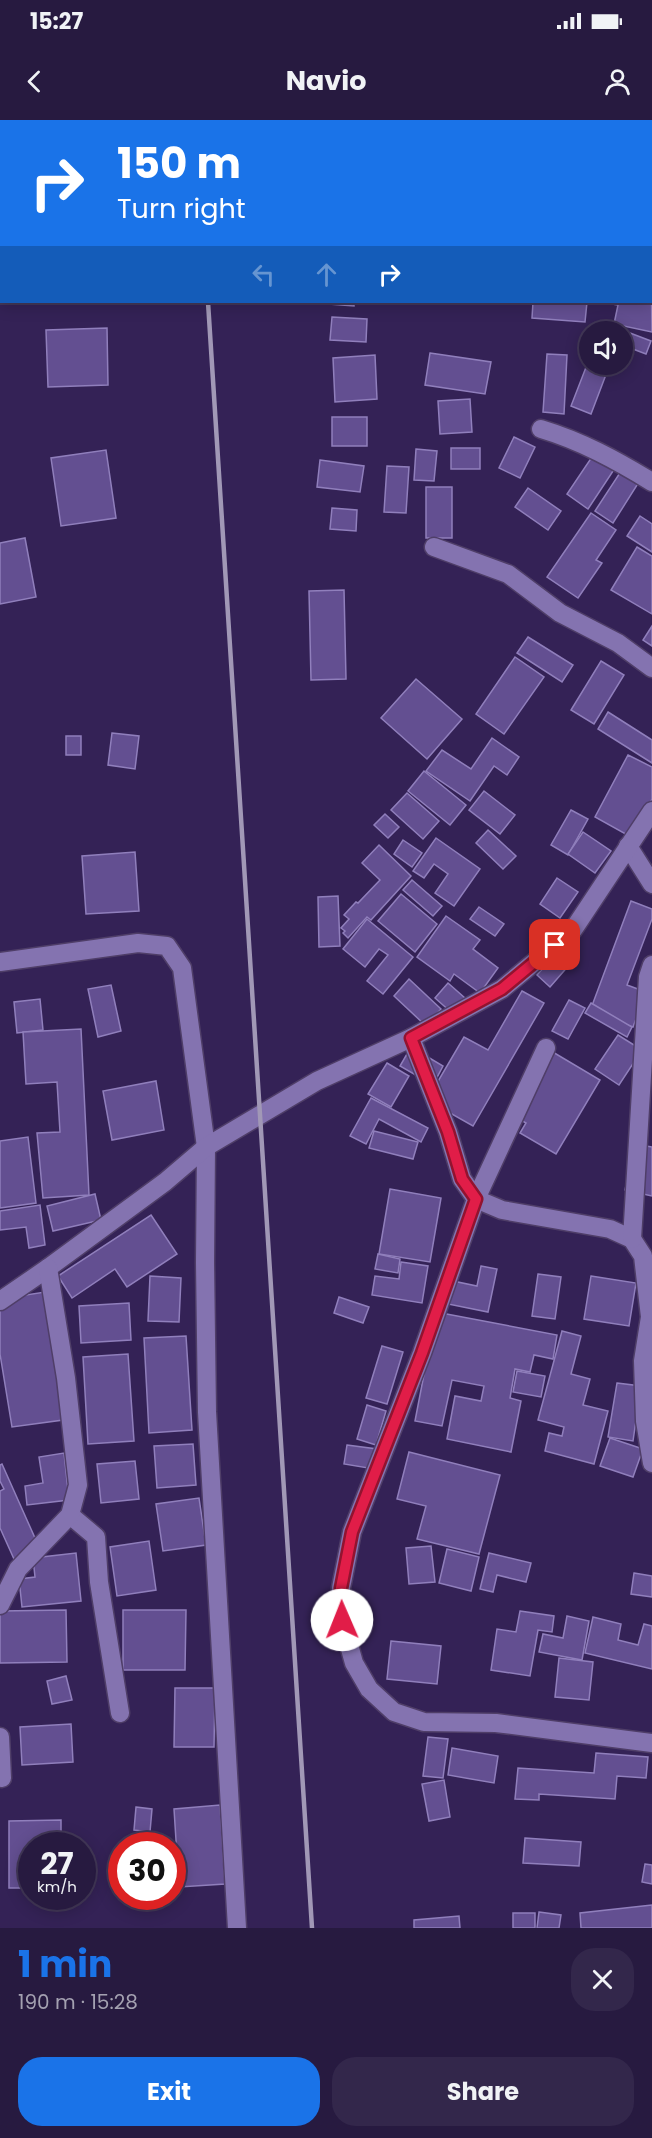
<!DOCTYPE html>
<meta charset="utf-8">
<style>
body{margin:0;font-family:Poppins,sans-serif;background:#33274b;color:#f1f3f6;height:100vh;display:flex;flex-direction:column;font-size:22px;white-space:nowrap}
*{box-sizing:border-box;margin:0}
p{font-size:20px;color:#a4a1b1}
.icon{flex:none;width:33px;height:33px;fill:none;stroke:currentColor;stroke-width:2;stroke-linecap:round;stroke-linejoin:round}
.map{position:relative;height:1808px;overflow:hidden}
.panel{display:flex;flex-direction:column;background:#271a40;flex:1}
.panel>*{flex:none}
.hud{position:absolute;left:0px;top:0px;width:652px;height:183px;box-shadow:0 3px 15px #0003,0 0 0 2px #433859;background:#1a73e8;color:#fff;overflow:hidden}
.buttons{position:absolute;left:579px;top:201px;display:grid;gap:12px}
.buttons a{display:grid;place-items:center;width:54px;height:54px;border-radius:50%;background:#271a40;box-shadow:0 3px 15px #0003,0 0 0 2px #433859;font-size:30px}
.speed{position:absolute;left:18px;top:1712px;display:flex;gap:12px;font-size:30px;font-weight:700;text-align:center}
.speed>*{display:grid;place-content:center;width:78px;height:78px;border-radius:50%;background:#271a40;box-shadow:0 3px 15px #0003,0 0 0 2px #433859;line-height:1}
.speed small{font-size:15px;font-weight:400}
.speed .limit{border:9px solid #d22;background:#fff;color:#111}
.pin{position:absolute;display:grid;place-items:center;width:51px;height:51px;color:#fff;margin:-26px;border-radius:12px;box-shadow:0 3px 9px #0006}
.me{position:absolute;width:66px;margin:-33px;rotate:359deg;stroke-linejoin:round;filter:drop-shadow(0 0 4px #0008)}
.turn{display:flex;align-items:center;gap:21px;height:126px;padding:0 18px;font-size:27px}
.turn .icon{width:78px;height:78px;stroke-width:2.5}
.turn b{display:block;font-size:42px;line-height:51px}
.lanes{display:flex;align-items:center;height:57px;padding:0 18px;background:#0003;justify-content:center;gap:30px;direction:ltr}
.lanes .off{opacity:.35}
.round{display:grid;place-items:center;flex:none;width:63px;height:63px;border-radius:24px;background:#33274b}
.summary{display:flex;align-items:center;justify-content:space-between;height:102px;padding:0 18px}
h1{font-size:36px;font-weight:700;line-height:45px;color:#1a73e8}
.button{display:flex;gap:12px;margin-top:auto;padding:12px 18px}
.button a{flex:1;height:69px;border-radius:24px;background:#1a73e8;color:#fff;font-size:24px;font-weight:700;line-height:69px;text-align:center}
.button a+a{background:#33274b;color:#f1f3f6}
.status{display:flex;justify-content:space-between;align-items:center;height:42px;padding:0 30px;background:#271a40;direction:ltr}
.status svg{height:16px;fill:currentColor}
header{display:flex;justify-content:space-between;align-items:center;height:78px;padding:0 18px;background:#271a40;font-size:27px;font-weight:700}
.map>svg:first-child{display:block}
</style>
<div class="status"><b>15:27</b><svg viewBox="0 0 49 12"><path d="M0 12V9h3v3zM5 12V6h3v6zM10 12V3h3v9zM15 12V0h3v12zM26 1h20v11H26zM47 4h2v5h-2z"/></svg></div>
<header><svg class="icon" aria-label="back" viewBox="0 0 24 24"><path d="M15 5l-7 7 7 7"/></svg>Navio<svg class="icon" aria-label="person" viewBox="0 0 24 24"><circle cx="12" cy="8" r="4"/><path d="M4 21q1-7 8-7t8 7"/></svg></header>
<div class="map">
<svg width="652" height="1808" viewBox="0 0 652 1808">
<rect width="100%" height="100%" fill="#342256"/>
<!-- building -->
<g fill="#634f91" stroke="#907fbc" stroke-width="1.5">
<path d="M651,145L652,212L614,204L618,185L600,182H651Z"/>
<path d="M302,182H354V186Z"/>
<path d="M533,182H587L585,202L532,198Z"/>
<path d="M332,197L367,199L366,222L330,220Z"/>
<path d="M107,208L108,265L48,267L46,210Z"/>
<path d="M630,213L651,221L646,234L625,226Z"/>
<path d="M430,233L491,242L485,274L425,265Z"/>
<path d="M547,234L567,235L564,294L543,292Z"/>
<path d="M375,235L377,279L335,282L333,238Z"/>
<path d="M590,237V244H610L591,294L571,286Z"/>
<path d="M470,279L472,312L440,314L438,281Z"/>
<rect x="332" y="297" width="35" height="29"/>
<path d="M514,317L535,327L520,358L499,348Z"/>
<path d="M600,325L621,339L588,389L567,374Z"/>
<rect x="451" y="328" width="29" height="21"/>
<path d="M416,329L437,331L434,361L414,360Z"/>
<path d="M106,330L116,398L61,406L51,338Z"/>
<path d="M320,340L364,346L360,372L317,367Z"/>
<path d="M627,342L644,354L613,403L595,391Z"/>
<path d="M387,346L409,347L406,393L384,392Z"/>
<rect x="426" y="367" width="26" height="51"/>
<path d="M528,368L561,391L548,410L515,387Z"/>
<path d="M332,388L357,390L356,411L330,409Z"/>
<path d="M591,393L616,410L596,440L602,443L578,478L547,457Z"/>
<path d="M640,396L652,404V432L627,416Z"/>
<path d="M25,418L36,477L0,484V423Z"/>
<path d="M637,427L652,436V494L611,470Z"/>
<path d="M344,470L346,559L311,560L309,471Z"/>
<path d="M652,506V526L643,520Z"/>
<path d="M528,517L573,545L562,562L517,533Z"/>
<path d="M515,537L544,557L504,614L476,594Z"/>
<path d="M601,541L624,555L594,604L571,590Z"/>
<path d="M416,559L462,599L427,639L381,598Z"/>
<path d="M608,592L652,620V643L598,609Z"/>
<path d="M112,613L139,616L135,649L108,645Z"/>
<rect x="66" y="616" width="15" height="19"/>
<path d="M492,618L519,637L507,655L494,646L470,681L426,651L442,630L471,649Z"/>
<path d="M628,635L652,647V679L631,717L595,697Z"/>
<path d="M424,651L466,685L450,705L408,671Z"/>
<path d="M484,671L515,695L500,714L469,690Z"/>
<path d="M407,673L439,701L423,719L391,690Z"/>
<path d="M571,690L588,699L568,735L551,725Z"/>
<path d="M385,694L399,707L388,718L374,705Z"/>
<path d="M488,710L516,736L503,749L476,723Z"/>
<path d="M583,712L611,731L595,753L568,734Z"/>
<path d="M436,718L480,749L454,786L435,773L448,754L434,744L424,758L413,751Z"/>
<path d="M403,720L422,733L412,747L394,734Z"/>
<path d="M379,725L411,756L371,800L367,797L348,818L343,813L345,811L341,808L349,799L344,795L356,782L358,783L380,760L362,743Z"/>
<path d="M135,732L139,791L86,794L82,736Z"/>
<path d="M557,758L578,772L560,798L540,784Z"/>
<path d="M412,760L442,786L433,796L403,770Z"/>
<path d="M401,774L437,804L415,832L378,801Z"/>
<path d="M338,776L340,826L319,827L318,777Z"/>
<path d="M631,781L652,789V799L627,865L646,872L633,907L590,891Z"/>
<path d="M479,787L504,804L495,816L470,799Z"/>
<path d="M446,796L480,820L473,829L498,848L480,873L454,854L450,861L417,837Z"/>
<path d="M367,799L413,837L383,874L367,861L388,835L379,829L365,847L343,829Z"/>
<path d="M557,832L570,844L550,867L537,855Z"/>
<path d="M409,859L441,889L426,906L394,876Z"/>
<path d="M448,863L465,878L452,893L435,878Z"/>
<path d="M111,865L121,911L98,917L88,869Z"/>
<path d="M522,871L544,883L473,1006L427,980L464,917L488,930Z"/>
<path d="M40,879L43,910L17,913L14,882Z"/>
<path d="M569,880L585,888L568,919L552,911Z"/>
<path d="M591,883L632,907L627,917L585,893Z"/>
<path d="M81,909L89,1075L43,1078L37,1013L60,1012L57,962L26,964L23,912Z"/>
<path d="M618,915L642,930L619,965L595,949Z"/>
<path d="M411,927L443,946L433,965L400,946Z"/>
<path d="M546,928L600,960L556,1034L520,1013L526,1003L508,992Z"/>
<path d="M387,943L409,956L391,987L368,974Z"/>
<path d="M156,961L164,1010L112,1020L103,971Z"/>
<path d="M371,978L428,1008L421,1022L379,999L366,1024L350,1016Z"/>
<path d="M374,1011L418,1022L413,1039L369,1028Z"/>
<path d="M28,1017L36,1083L0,1088V1021Z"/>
<path d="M635,1024L652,1027V1076L625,1070Z"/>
<path d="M390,1069L441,1078L430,1142L379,1134Z"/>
<path d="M95,1074L101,1100L53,1111L47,1086Z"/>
<path d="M40,1085L45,1125L29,1128L26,1107L0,1110V1091Z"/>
<path d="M151,1095L177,1134L127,1167L115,1149L72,1178L58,1156Z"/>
<path d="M378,1134L400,1139L398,1153L375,1149Z"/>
<path d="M401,1142L428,1146L422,1183L372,1175L375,1156L399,1159Z"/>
<path d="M481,1146L497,1149L488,1192L443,1183L448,1160L477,1166Z"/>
<path d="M538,1154L561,1157L555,1199L532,1196Z"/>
<path d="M150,1156L181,1158L179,1202L148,1201Z"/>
<path d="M591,1156L636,1163L629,1206L584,1199Z"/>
<path d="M45,1172L63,1300L12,1307L0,1234V1179Z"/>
<path d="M339,1177L369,1187L363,1203L334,1193Z"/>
<path d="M129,1183L131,1220L81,1223L79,1186Z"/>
<path d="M436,1192L557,1215L553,1239L534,1235L530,1252L515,1249L510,1278L521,1281L511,1332L447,1319L455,1276L481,1281L484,1266L452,1260L442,1306L415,1301Z"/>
<path d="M562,1211L581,1216L571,1254L590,1259L583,1285L608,1291L594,1344L545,1331L549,1313L562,1316L564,1307L538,1300Z"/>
<path d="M186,1216L192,1310L149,1313L144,1218Z"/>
<path d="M382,1226L403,1232L387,1284L366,1278Z"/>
<path d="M128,1234L134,1321L88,1324L83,1237Z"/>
<path d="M517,1251L545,1256L541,1277L513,1272Z"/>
<path d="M617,1263L641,1266L633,1321L608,1317Z"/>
<path d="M367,1285L386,1291L376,1325L357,1319Z"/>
<path d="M610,1318L643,1329L633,1357L600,1346Z"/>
<path d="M193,1324L196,1365L157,1368L154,1326Z"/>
<path d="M347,1325L377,1329L374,1349L344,1344Z"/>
<path d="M409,1332L500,1355L479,1434L417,1419L426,1386L397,1379Z"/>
<path d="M64,1333L69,1380L27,1385L25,1366L43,1363L39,1337Z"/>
<path d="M135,1341L139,1379L101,1383L97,1344Z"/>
<path d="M2,1344L39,1427L14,1439L0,1408V1371L4,1369L0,1361V1345Z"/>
<path d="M199,1378L206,1425L163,1431L156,1384Z"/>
<path d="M149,1421L156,1470L117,1476L110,1427Z"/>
<path d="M431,1426L435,1462L409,1464L406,1428Z"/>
<path d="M447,1429L479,1437L471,1471L439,1463Z"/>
<path d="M76,1433L81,1481L22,1487L19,1459L35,1457L33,1438Z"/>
<path d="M489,1433L531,1443L526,1462L497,1455L493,1472L480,1469Z"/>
<path d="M634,1453L652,1456V1477L631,1474Z"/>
<path d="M66,1490L67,1542L0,1543V1491Z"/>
<path d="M123,1490H186L185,1550H123Z"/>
<path d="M520,1491L554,1496L552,1512L538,1510L530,1556L491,1550L497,1509L516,1512Z"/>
<path d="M567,1496L589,1501L582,1540L539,1532L543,1514L563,1518Z"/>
<path d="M593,1497L621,1504L618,1520L638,1525L644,1504L652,1506V1549L585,1533Z"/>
<path d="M391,1521L441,1526L437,1564L387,1559Z"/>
<path d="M559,1538L593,1542L589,1580L555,1577Z"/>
<path d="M66,1556L72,1580L52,1584L47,1561Z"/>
<path d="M175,1568H215L214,1627H174Z"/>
<path d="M71,1604L73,1642L22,1645L20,1607Z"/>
<path d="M428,1617L448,1619L443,1658L423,1656Z"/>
<path d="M452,1628L498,1636L494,1663L448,1655Z"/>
<path d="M596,1633L648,1637L646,1658L617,1656L615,1679L539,1674V1680L515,1679L518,1648L594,1653Z"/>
<path d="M444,1660L450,1697L429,1701L422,1664Z"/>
<path d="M220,1685L225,1764L179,1767L174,1689Z"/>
<path d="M136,1687L152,1689L150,1712L134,1710Z"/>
<path d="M61,1700V1725H32V1768H9V1701Z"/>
<path d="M525,1718L581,1722L579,1746L523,1743Z"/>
<path d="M645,1744L652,1745V1764L642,1762Z"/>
<path d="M652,1785V1808H581L580,1793Z"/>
<path d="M539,1792L561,1795L559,1808H537Z"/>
<rect x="513" y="1793" width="22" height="15"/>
<path d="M459,1796L460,1808H414V1800Z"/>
</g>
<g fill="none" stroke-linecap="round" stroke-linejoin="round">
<defs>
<g id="minor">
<path d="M0,0L71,1"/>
<path d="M567,0L573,2"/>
<path d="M651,22H652"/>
<path d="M541,309C581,321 616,340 652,362"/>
<path d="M434,427L508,454L560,493L618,523L652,548"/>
<path d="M628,726L652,764"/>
<path d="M0,842L138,823L167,826L182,848L206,1027L205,1142L207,1292L237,1808"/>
<path d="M411,918L448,1012L462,1059L476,1079L502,1090L610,1109L632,1119L643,1136L650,1197L643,1241L645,1301L652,1343"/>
<path d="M546,928L476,1079L422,1233L352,1412L341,1468L342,1500L354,1543L369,1569L394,1592L424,1602L496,1603L652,1623"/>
<path d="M632,1119L648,857L652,845"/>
<path d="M0,1181L48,1148L165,1062L206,1027L317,961L411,918L502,869L573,810L652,691"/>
<path d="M70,1395L96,1417L99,1462L120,1593"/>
<path d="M0,1485L18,1449L70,1395L78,1365L66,1258L48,1148"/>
<path d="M0,1617L2,1658"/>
</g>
</defs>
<!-- minor casing -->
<use href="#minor" stroke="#4f3e68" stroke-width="21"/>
<!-- minor -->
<use href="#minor" stroke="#8473b0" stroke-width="18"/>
<!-- rail -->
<g stroke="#a198b6" stroke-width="4.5">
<path d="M196,0V2"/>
<path d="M208,182L312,1808"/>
</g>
</g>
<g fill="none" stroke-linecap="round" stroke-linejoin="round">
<defs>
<path id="route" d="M342,1500L341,1468L352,1412L422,1233L476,1079L462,1059L448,1012L411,918L502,869L555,825"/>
</defs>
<!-- route casing -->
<use href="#route" stroke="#92132f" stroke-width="15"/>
<!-- route -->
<use href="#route" stroke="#e11d48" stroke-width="10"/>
</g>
</svg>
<div class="buttons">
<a><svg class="icon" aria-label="sound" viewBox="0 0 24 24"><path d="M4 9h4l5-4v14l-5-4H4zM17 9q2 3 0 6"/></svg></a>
</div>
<div class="speed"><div>27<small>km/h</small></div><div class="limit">30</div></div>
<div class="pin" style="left:555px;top:825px;background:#d93025"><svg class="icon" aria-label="arrive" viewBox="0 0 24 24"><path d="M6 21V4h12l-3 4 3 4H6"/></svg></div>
<svg class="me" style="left:342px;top:1500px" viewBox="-20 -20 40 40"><circle r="19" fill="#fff"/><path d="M0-13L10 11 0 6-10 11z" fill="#e11d48"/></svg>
<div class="hud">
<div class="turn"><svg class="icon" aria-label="right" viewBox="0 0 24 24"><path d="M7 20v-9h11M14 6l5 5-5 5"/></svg><div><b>150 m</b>Turn right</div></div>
<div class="lanes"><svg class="icon off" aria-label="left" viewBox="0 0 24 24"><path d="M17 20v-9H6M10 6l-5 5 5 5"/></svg><svg class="icon off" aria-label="ahead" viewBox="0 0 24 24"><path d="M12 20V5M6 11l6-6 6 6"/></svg><svg class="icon" aria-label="right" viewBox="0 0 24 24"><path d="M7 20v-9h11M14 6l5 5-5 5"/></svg></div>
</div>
</div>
<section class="panel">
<div class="summary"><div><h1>1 min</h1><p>190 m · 15:28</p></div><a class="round"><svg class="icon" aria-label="close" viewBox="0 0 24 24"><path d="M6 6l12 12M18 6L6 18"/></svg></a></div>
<div class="button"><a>Exit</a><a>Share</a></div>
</section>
